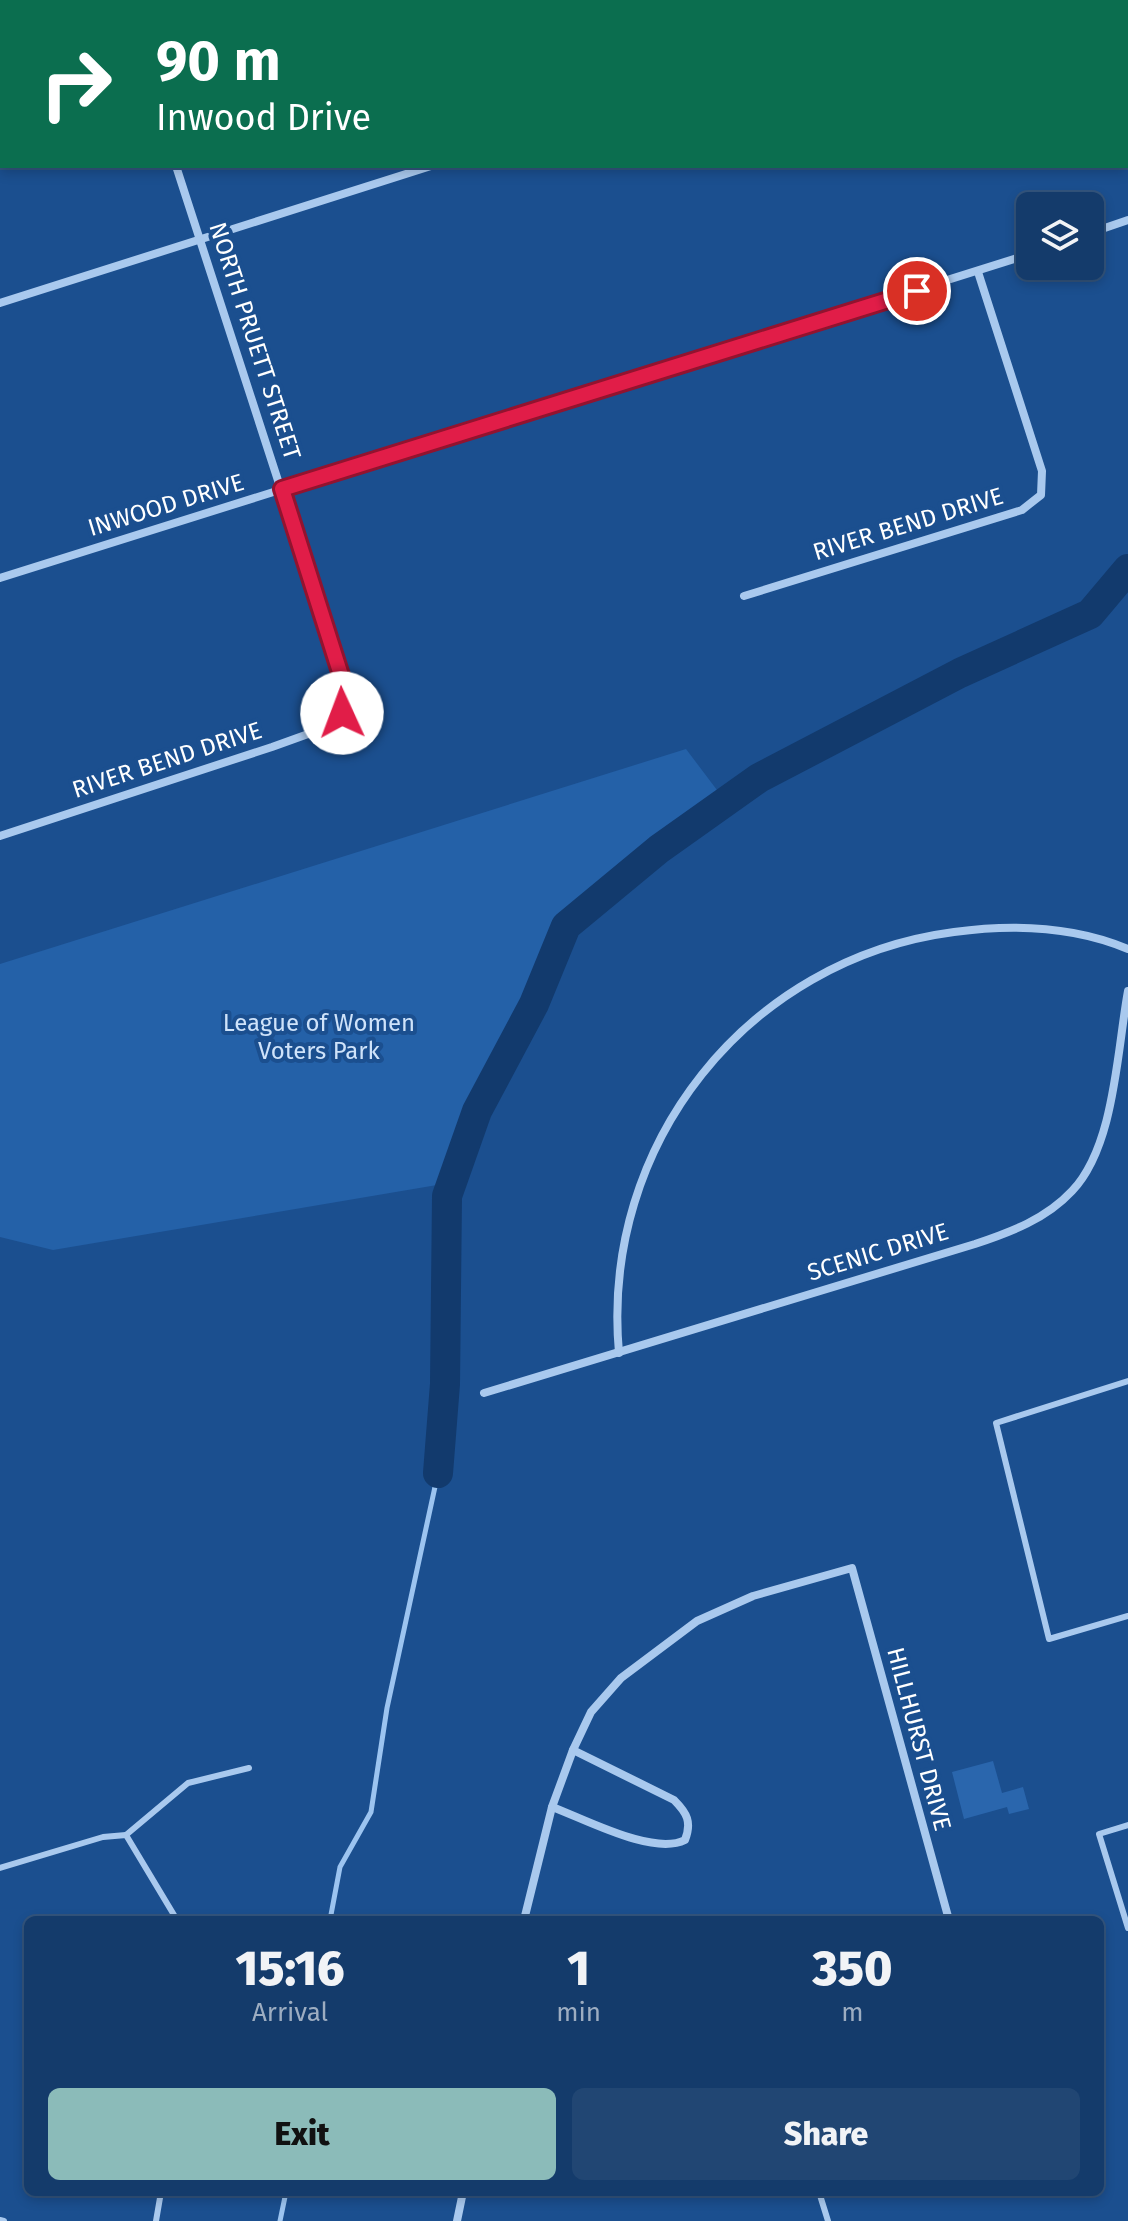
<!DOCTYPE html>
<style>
body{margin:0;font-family:"Fira Sans",sans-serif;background:#214673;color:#f1f3f6;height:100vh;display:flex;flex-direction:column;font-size:30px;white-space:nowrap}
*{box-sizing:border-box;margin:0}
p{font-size:26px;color:#9dadc1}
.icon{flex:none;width:44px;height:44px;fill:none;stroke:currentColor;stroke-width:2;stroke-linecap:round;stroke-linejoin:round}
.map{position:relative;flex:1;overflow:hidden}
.details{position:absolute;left:24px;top:1916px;width:1080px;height:280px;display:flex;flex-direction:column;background:#143b6b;border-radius:12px;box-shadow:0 4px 12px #0003,0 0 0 2px #33557e}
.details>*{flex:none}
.guide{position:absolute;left:0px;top:0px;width:1128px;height:168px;box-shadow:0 4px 12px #0003,0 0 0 2px #33557e;background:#0b6e4f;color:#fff;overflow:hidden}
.controls{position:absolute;left:1016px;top:192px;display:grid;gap:16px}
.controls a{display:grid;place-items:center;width:88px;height:88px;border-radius:12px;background:#143b6b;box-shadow:0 4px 12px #0003,0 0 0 2px #33557e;font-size:40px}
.pin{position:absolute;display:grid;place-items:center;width:68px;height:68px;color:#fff;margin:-34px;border:4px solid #fff;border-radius:50%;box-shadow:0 2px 8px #0007}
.me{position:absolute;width:88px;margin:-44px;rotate:358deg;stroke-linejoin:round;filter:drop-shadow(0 0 6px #0008)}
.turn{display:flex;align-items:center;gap:28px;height:168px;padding:0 24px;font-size:36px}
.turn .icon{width:104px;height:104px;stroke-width:2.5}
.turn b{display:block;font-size:56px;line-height:68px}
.eta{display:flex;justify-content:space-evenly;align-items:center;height:136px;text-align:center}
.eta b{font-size:48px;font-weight:800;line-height:56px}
.action{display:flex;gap:16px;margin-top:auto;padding:16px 24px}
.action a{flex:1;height:92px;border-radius:12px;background:#8bbbb9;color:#111;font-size:32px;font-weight:800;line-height:92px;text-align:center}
.action a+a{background:#214673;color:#f1f3f6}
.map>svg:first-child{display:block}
</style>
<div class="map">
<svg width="1128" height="2221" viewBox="0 0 1128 2221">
<rect width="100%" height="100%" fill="#1b4f8f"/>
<!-- green -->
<path fill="#2461a8" d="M686,749L720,794L571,907L437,1185L53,1250L0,1237V964Z"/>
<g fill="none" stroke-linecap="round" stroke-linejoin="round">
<!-- stream -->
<g stroke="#9cc4f0" stroke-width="5">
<path d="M330,1920L340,1867L371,1812L387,1708L438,1473"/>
<path d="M280,2221L286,2192"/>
</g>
<!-- river -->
<path stroke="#123a6d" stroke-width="30" d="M438,1473L445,1384L447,1196L477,1111L534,1004L566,926L659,849L759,778L960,673L1090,614L1128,569"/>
</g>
<!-- building -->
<path fill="#2a66ad" d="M993,1761L1002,1793L1023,1787L1029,1809L1009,1814L1007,1807L964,1819L952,1772Z"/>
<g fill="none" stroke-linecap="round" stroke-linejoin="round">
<!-- service -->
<g stroke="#a9c9ee" stroke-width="6">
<path d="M1128,1381L996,1423L1049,1639L1128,1616"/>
<path d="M1128,1825L1099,1834L1128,1928"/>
<path d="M126,1835L188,1783L249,1768"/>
<path d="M0,1868L103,1837L126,1835L177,1920"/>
<path d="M819,2192L828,2221"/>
<path d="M0,2220L4,2221"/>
<path d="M156,2221L161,2192"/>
</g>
<!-- minor -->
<g stroke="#a9c9ee" stroke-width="8">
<path d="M124,0L125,2"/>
<path d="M255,2L261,0"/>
<path d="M1052,2L1058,0"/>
<path d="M0,82L2,81"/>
<path d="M1090,233L1128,220"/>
<path d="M0,303L431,166"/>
<path d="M0,578L1030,254"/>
<path d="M744,596L1022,510L1041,495L1042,471L978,272"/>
<path d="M0,836L272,747L322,729L342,713L345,687L176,166"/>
<path d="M619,1353C600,1145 747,959 954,932C1012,924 1073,926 1128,949"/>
<path d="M484,1393L975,1244C1011,1232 1046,1219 1072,1191C1115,1146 1117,1050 1128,991"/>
<path d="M552,1807C585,1819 653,1856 685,1840C692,1822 687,1813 674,1800L573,1750"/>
<path d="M524,1920L552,1807L573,1750L591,1712L621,1678L697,1621L753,1596L852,1568L949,1920"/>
<path d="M457,2221L463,2192"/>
</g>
</g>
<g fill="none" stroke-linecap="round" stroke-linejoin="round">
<defs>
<path id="route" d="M342,713L346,691L282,489L917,291"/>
</defs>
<!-- route casing -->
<use href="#route" stroke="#92132f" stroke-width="20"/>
<!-- route -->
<use href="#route" stroke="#e11d48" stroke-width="14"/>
</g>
<g text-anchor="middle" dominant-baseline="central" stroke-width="8" stroke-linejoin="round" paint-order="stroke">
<!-- street labels -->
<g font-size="24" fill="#fff" stroke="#1b4f8f">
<text transform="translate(255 341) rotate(72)">NORTH PRUETT STREET</text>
<text transform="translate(166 505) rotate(-17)">INWOOD DRIVE</text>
<text transform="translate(908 524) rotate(-17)">RIVER BEND DRIVE</text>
<text transform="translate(167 760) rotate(-18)">RIVER BEND DRIVE</text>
<text transform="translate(878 1252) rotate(-17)">SCENIC DRIVE</text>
<text transform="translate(919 1739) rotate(75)">HILLHURST DRIVE</text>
</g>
<!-- park labels -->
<g font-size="24" fill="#cfe3fa" stroke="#1b4f8f">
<text x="319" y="1023">League of Women<tspan x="319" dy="28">Voters Park</tspan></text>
</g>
</g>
</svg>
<div class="controls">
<a><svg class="icon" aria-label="layers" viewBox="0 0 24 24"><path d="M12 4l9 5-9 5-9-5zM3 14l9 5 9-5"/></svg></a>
</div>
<div class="pin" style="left:917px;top:291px;background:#d93025"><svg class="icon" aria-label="arrive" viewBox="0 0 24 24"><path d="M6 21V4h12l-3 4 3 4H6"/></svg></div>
<svg class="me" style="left:342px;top:713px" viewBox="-20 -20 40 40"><circle r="19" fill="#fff"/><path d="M0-13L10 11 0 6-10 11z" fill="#e11d48"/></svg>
<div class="guide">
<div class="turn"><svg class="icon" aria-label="right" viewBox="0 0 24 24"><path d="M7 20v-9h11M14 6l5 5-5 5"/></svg><div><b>90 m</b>Inwood Drive</div></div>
</div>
<section class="details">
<div class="eta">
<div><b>15:16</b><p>Arrival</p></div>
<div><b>1</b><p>min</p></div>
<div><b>350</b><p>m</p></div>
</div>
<div class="action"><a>Exit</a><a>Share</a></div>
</section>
</div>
